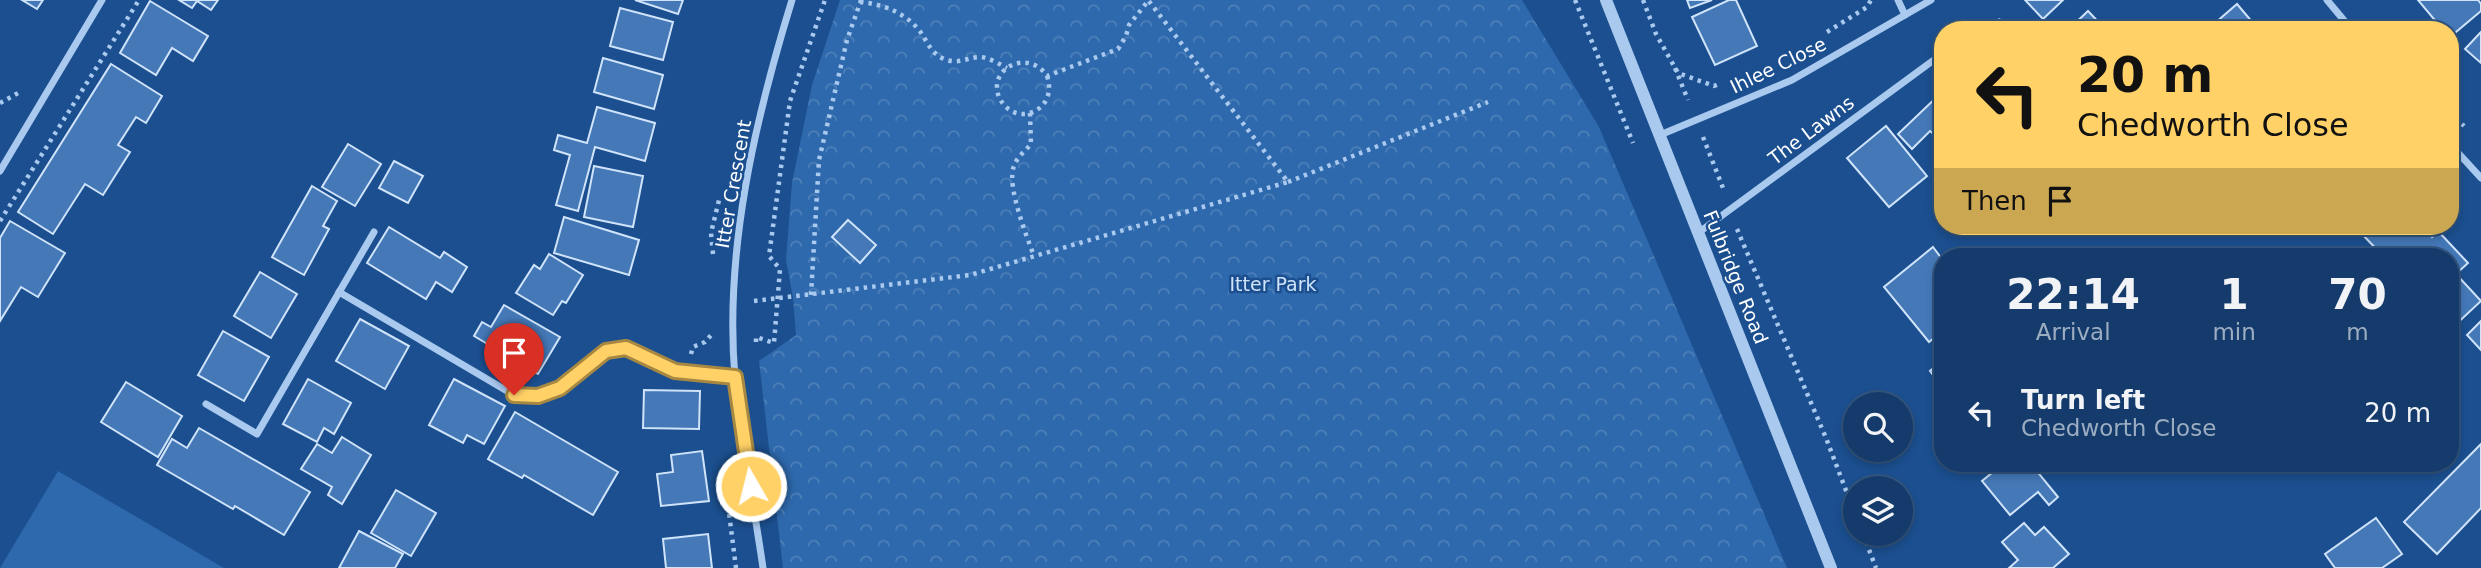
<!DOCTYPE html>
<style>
body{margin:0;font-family:"DejaVu Sans",sans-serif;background:#1d4271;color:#f1f3f6;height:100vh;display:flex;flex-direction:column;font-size:26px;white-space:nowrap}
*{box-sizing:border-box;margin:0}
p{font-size:23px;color:#9dadc1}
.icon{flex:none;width:38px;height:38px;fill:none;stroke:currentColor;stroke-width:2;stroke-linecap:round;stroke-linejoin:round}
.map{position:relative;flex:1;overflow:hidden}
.drawer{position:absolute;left:1934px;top:248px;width:525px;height:224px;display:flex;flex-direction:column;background:#143b6b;border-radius:28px;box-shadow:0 4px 10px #0003,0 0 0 2px #33557e}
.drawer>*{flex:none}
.hud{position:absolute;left:1934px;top:21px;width:525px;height:214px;border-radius:28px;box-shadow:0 4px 10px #0003,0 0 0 2px #33557e;background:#ffd166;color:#111;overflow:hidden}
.buttons{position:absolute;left:1843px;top:392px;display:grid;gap:14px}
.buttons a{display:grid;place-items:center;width:70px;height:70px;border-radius:50%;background:#143b6b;box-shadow:0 4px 10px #0003,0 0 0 2px #33557e;font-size:35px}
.pin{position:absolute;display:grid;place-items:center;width:60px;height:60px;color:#fff;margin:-72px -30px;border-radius:50% 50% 50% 0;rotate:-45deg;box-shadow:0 0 7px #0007}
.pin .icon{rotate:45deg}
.me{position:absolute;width:77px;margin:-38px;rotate:352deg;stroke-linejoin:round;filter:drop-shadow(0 0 5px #0008)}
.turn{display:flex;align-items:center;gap:24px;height:147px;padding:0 28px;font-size:32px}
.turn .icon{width:91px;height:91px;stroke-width:2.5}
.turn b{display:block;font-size:49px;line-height:60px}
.then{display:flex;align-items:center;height:66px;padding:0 28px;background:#0003;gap:14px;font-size:26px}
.eta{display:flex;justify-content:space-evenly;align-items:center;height:119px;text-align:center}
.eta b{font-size:42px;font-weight:700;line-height:49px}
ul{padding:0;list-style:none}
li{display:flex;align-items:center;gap:21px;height:91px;padding:0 28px}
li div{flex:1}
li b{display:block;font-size:26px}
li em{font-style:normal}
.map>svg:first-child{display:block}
</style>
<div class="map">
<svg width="2481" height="568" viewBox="0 0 2481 568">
<defs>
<pattern id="park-crowns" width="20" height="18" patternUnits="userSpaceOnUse" patternTransform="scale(1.75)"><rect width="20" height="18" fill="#2e69ad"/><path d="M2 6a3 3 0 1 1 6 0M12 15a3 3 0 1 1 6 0" fill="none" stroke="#4d80b9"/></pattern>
</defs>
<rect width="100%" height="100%" fill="#1b4f8f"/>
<!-- green -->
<path fill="#2e69ad" d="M58,471L224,568H0Z"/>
<!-- park -->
<path fill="url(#park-crowns)" d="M840,0H1522L1599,127L1787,568H783L759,361L796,335L793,298L786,260L792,183L812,85Z"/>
<!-- building -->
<g fill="#4478b7" stroke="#cfe3fa" stroke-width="2">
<path d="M22,0H43L37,9Z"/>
<path d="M179,0H218L211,10L197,1L192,8Z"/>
<path d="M635,0H683L678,14Z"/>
<path d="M1687,0H1712L1690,8Z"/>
<path d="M1729,0H1736L1757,46L1715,65L1692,17Z"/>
<path d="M2025,0H2063L2043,19Z"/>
<path d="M2418,0H2478L2481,4V11L2450,37V30H2443Z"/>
<path d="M150,1L208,36L193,61L172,48L156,75L120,53Z"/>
<path d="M2237,4L2259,30H2207Z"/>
<path d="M620,8L673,22L663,60L610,46Z"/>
<path d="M2088,11L2106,30H2068Z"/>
<path d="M2481,32V63L2465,49Z"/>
<path d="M603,58L663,75L654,109L594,92Z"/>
<path d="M111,64L162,96L146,123L136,117L118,145L130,152L103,195L85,184L53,234L18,212Z"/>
<path d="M1940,94L1942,96V141L1930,131L1912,149L1898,134Z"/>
<path d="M597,107L655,123L645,161L595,147L578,211L556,205L570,155L554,150L558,135L587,143Z"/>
<path d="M1886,126L1927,176L1889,207L1847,158Z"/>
<path d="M348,144L381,164L355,206L322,187Z"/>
<path d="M394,161L423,176L408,203L379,188Z"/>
<path d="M594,166L643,176L633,227L584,217Z"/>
<path d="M312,186L337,201L323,226L329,229L304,275L272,257Z"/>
<path d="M564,217L639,240L629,275L554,253Z"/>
<path d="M848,220L876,245L860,263L832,237Z"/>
<path d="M10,221L65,253L38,297L21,287L0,321V238Z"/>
<path d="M2367,226H2422L2432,237L2438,231L2468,263L2456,274L2481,301L2451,329L2450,257H2384L2360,232Z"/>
<path d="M389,227L440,258L444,252L467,267L452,292L436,282L426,299L367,263Z"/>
<path d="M1933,247L1942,259V331L1929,342L1884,287Z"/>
<path d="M549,254L583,275L566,303L562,301L553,315L516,293L534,265L540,269Z"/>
<path d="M260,272L297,294L271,338L234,316Z"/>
<path d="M504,305L560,337L538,374L474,336L482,322L491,327Z"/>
<path d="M360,319L409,346L385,389L336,361Z"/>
<path d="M2481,321V350L2467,335Z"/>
<path d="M223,331L269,357L244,401L198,375Z"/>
<path d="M1942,361V387L1930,371Z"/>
<path d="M308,379L351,403L334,434L324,428L317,442L283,424Z"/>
<path d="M454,379L505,406L484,444L467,435L463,443L429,425Z"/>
<path d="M126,382L182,416L158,457L101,422Z"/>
<path d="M644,390L700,391L699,429L643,428Z"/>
<path d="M515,412L618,472L593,515L524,475L522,478L488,459Z"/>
<path d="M199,428L310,492L284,535L235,506L233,509L157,465L172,439L187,448Z"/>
<path d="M342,437L371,455L342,504L328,495L332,487L301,469L317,444L332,453Z"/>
<path d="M2481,444V508L2437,554L2404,522Z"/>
<path d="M702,451L709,501L661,506L657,474L673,472L671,455Z"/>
<path d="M2003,464H2031L2058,497L2049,505L2038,492L2010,515L1982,481Z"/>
<path d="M396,490L436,513L411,556L371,533Z"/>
<path d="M2376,518L2402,554L2382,568H2335L2325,554Z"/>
<path d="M2024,523L2035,535L2044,527L2069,554L2053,568H2009L2018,560L2002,542Z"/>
<path d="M359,531L403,554L395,568H339Z"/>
<path d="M708,534L712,568H666L663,539Z"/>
</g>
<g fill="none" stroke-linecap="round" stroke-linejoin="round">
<!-- path -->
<g stroke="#a9c9ee" stroke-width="4.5" stroke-dasharray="3.5 5" stroke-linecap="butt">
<path d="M1575,0L1633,143"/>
<path d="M1643,0L1656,34L1678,73L1714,86L1719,84"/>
<path d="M860,2C882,4 904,12 919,30C927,40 930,53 944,59C958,65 968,57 981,57C990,58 999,64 1007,68"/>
<path d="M1827,32L1867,7L1871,0"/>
<path d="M1675,68L1688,100"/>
<path d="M1047,76C1059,110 1016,129 1000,99C985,70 1028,47 1047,76L1118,49L1126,36L1129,25L1148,1"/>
<path d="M0,103L20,92"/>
<path d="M2450,112L2464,126"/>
<path d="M1030,113L1031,144C1025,151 1017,157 1014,166C1006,185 1027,237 1034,256"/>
<path d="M1703,137L1723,188"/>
<path d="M1288,182L1488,102"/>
<path d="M0,221L139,0"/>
<path d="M1737,229L1826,438L1855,514"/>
<path d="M713,254L711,233L719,200"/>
<path d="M811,295L819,160L847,40L861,0"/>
<path d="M754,301L970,275L1288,182L1148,0"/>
<path d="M756,342V337L774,343L780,269L769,256L790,101L825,0"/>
<path d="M691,354L693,347L705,342L712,334"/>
<path d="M726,489L736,568"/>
<path d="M1863,534L1876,568"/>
</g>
<!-- minor -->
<g stroke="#a9c9ee" stroke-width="7">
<path d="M1898,0L1905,15"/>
<path d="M2327,0L2352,30"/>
<path d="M1985,30L1999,22L2005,30"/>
<path d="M1660,135L1792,80L1931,0"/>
<path d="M2450,144L2481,178"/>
<path d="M0,171L102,0"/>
<path d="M1698,233L1942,54"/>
<path d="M339,292L514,395L538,396L560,388L606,351L626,348L675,371L735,377"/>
<path d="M206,404L257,434L374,232"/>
<path d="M763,568C754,505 741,441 735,378C724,251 755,120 792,0"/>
</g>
<!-- tertiary -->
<path stroke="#a9c9ee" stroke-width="12" d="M1606,0L1831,568"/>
</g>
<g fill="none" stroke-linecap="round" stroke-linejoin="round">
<defs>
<path id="route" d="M514,395L538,396L560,388L606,351L626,348L675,371L735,377L751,486"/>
</defs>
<!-- route casing -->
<use href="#route" stroke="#a68842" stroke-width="18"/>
<!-- route -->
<use href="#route" stroke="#ffd166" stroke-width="12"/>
</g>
<g text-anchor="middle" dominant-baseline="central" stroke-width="5" stroke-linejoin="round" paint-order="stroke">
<!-- street labels -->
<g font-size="19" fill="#fff" stroke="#1b4f8f">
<text transform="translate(1778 65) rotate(-26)">Ihlee Close</text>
<text transform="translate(1811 130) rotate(-37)">The Lawns</text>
<text transform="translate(733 184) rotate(-80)">Itter Crescent</text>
<text transform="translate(1736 277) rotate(68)">Fulbridge Road</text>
</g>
<!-- park labels -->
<g font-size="19" fill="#cfe3fa" stroke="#1b4f8f">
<text x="1273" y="284">Itter Park</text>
</g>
</g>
</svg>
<div class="buttons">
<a><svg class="icon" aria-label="search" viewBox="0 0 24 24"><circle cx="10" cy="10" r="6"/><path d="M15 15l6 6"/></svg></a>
<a><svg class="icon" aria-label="layers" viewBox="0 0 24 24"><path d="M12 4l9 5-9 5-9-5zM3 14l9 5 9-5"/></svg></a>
</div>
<div class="pin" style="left:514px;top:395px;background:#d93025"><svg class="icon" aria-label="arrive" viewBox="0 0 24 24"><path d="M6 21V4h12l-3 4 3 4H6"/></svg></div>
<svg class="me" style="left:751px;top:486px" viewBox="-20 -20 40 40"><circle r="17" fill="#ffd166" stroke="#fff" stroke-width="3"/><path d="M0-11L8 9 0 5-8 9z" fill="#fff"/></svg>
<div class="hud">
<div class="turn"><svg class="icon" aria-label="left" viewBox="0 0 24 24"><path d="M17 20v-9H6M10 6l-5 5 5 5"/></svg><div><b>20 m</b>Chedworth Close</div></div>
<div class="then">Then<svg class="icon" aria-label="arrive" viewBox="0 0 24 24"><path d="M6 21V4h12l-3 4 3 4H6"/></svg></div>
</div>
<section class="drawer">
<div class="eta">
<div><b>22:14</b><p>Arrival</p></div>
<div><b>1</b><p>min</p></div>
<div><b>70</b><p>m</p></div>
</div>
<ul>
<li><svg class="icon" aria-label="left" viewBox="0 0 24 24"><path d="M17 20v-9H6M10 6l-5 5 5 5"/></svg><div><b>Turn left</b><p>Chedworth Close</p></div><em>20 m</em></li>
</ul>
</section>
</div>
